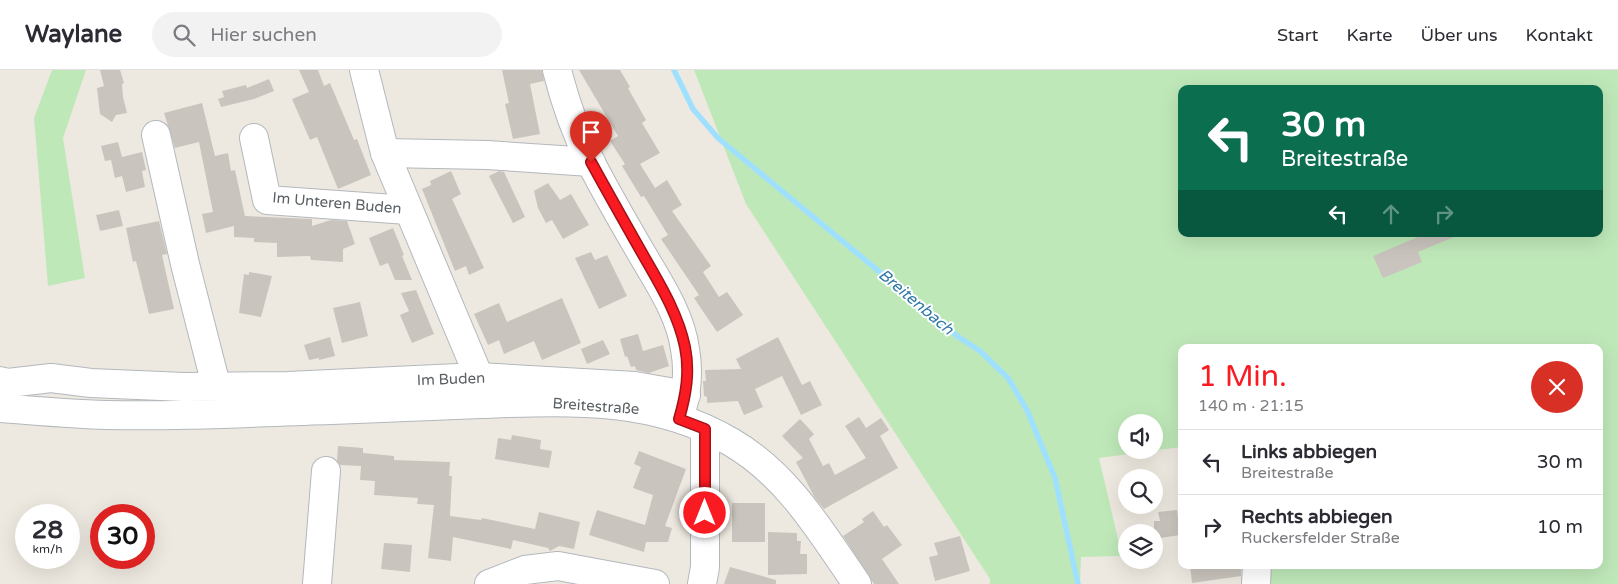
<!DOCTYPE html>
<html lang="de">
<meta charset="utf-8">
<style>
body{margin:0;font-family:"Varela Round",sans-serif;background:#f2f2f3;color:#2b2b33;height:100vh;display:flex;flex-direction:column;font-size:19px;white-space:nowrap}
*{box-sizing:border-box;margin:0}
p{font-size:16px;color:#7c7c81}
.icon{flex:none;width:28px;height:28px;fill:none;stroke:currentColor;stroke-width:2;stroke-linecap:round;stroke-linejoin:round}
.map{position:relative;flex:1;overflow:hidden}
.details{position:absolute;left:1178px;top:274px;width:425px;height:225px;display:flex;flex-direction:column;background:#fff;border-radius:10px;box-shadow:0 5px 20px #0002}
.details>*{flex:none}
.guide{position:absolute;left:1178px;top:15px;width:425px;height:152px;border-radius:10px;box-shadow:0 5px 20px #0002;background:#0b6e4f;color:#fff;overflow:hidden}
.fabs{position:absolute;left:1118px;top:344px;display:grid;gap:10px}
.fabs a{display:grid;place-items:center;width:45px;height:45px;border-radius:50%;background:#fff;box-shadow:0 5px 20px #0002;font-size:25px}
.speed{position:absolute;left:15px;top:434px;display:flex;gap:10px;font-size:25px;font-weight:700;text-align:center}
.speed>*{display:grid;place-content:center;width:65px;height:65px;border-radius:50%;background:#fff;box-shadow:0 5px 20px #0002;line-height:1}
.speed small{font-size:12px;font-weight:400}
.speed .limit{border:8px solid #d22;background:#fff;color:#111}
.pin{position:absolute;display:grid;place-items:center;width:42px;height:42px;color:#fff;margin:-51px -21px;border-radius:50% 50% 50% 0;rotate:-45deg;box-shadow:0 0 5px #0007}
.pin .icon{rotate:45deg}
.me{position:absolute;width:55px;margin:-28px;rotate:0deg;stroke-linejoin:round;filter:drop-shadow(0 0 4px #0008)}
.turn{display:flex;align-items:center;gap:18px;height:105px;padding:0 20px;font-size:22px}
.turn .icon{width:65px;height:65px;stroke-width:2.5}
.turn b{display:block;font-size:35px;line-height:42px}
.lanes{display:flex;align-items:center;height:48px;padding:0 20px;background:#0003;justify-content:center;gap:25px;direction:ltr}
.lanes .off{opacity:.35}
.round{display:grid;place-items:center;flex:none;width:52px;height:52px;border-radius:26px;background:#f2f2f3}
.overview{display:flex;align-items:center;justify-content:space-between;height:85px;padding:0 20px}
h1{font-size:30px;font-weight:600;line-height:38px;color:#fa1a22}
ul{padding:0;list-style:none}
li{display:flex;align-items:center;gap:15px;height:65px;padding:0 20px;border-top:1px solid #e1e1e2}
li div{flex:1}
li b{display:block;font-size:19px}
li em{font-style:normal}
header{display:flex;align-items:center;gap:30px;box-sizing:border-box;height:70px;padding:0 25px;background:#fff;border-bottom:1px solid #e1e1e2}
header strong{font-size:24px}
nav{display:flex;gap:28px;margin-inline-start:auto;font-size:18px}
.search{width:350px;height:45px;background:#f2f2f3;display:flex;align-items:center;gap:12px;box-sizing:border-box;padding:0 18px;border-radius:28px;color:#7c7c81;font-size:19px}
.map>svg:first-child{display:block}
</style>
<header>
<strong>Waylane</strong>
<div class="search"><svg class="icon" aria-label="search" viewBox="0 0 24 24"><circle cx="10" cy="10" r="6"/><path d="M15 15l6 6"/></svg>Hier suchen</div>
<nav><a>Start</a><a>Karte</a><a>Über uns</a><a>Kontakt</a></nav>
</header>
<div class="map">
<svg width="1618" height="514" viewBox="0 0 1618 514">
<rect width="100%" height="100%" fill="#eee9e0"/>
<!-- green -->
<g fill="#bfe8b9" fill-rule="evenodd">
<path d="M52,0H86L63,68L85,208L48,216L34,48Z"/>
<path d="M694,0H1618V514H1263L1262,495H1599V278H1181V377L1099,388L1122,486L1081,487L1080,514H990V509L746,134ZM1181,19H1599V164H1181ZM1126,352H1154V380H1126Z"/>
</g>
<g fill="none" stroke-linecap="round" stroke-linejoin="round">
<!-- stream -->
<path stroke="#9fe0ff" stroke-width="5.5" d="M674,0L693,39L718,68L957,266L980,281L1008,308L1027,340L1055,408L1078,514"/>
</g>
<!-- building -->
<g fill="#c9c4bd">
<path d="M100,0H120L124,13L122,14L123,27L127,43L116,45L112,52L100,44L97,18L104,16Z"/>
<path d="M299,0H318L324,16L330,13L354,70L357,69L371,105L338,119L317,67L310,70L292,29L309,22Z"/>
<path d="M502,0H542L544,11L530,14L540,64L513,69L505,34L509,33Z"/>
<path d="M579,0H620L630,17L628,18L646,50L642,53L660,83L640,94L655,118L667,110L682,135L672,141L711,196L703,202L719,227L727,222L743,245L717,262L694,228L699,225L661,169L668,165L644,126L641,127L622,96L625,94L610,71L618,66Z"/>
<path d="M269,9L274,21L254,29L221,37L218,29L224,27L222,21L246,15L247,18Z"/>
<path d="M202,33L215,86L228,83L231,101L235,100L245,146L312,149V156L331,150L347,151L355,174L343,179V192L311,190L310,186L277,187V173L254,172V168L234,167V156L206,163L202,144L213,142L199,72L175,78L164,43Z"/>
<path d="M118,72L122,87L142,82L146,100L142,101L145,117L126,122L122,106L115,108L111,90L105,91L101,76Z"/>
<path d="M451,101L461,124L452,129L484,198L469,205L466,196L455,201L422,119L431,115L430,111Z"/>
<path d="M499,101L504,102L525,147L513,153L489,106Z"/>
<path d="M548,113L560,130L571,124L589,155L563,169L552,150L546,153L538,138L534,121Z"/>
<path d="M119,140L123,156L100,161L96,145Z"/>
<path d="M159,151L167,184L162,185L174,239L149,244L136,191L133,192L126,158Z"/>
<path d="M393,158L404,185L402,186L412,210H395L388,193L380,196L369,168Z"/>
<path d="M1425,164H1461L1418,182L1422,192L1383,208L1373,186Z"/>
<path d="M591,182L595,190L607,185L627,226L599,239L575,188Z"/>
<path d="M249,202L272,206L261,247L239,243L244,204L249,205Z"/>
<path d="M416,220L434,264L412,273L400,245L409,241L401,223Z"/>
<path d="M562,228L581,273L542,290L534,271L504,284L499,270L488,275L474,244L499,233L507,252Z"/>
<path d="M360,232L368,266L342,273L333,238Z"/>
<path d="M638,264L643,281L663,275L669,296L649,303L636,300L635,296L631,297L627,286L625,287L620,269Z"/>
<path d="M330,267L335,286L319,290V288L309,290L304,275Z"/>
<path d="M778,267L802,315L810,311L822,335L801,345L782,306L755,319L763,337L744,345L738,331L707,333V327L704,326L703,311H706L705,300L741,299L736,289Z"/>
<path d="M603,270L610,284L587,294L581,279Z"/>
<path d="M859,347L866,358L881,348L889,360L880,366L898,398L824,439L815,428L796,392L803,388L782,366L800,349L814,364L809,369L823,396L829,393L835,405L866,388L845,356Z"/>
<path d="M512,365L541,370L540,379L552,381L549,398L495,389L498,368L511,370Z"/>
<path d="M338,376L363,378V383L394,386V390L450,392L449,406H452L450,446L481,450L482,448L535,459L539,442L580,452L574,479L559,476L550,481L548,478L513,470L511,479L453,467L451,491L428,488L434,435L417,434L418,428L374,425L375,411L360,410L361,396L340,395L337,391Z"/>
<path d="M639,381L686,399L665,456L672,458L668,472H646L644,482L589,465L597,440L645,455L653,425L633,418L641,397L634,394Z"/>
<rect x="732" y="433" width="33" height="39"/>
<path d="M1177,440L1180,465L1154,469V451H1160L1158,442Z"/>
<path d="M873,441L884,457L887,455L902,475L882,489L899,514H874L843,466L864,452L862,449Z"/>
<path d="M768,462L797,463V471H801L800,484H807V504L768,505Z"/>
<path d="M960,466L970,501L935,511L929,487L938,485L934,473Z"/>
<path d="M384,473L412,475L410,502L381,499Z"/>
<path d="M1190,495H1241V506L1192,513Z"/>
<path d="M730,497L776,510V514H724Z"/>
</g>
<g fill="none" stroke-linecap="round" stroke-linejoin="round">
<defs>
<g id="minor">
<path d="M364,0L385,83L479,307"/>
<path d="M557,0C565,32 576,63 591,93C609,128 629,162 649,196C664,221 681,249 685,279C689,301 687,322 681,343"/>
<path d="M156,65L185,194L216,315"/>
<path d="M254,68L267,130L408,140"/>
<path d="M385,83L487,85L591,92"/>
<path d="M0,311L8,313L51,308L91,313L184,317L288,316L479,307L635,316L686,325"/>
<path d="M0,338C36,341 71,344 107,345C182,347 257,342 332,340C381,338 431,336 481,334C567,331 654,326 731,372C788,405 821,462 857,514"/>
<path d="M317,514L326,401"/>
<path d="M489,514L525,500L558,496L655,514"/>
<path d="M702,514L705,497V359"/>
<path d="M1256,514L1257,495"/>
</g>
</defs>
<!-- minor casing -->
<use href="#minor" stroke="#b3b8bd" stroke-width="30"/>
<!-- minor -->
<use href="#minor" stroke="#fff" stroke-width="28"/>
</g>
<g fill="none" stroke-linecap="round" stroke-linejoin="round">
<defs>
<path id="route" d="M591,92C608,123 625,153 642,183C659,213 678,243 685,277C690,302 686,325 679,349L705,359V443"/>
</defs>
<!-- route casing -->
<use href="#route" stroke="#a21116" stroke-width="12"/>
<!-- route -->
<use href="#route" stroke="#fa1a22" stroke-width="9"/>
</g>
<g text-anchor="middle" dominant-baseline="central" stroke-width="4" stroke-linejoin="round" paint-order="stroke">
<!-- street labels -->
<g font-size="15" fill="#595f63" stroke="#fff">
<text transform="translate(337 133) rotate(5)">Im Unteren Buden</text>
<text transform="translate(451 309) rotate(-2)">Im Buden</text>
<text transform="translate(596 336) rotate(4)">Breitestraße</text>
</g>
<!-- water labels -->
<g font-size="16" font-style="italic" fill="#2f78a8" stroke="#fff">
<text transform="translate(916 232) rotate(40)">Breitenbach</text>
</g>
</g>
</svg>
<div class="fabs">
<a><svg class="icon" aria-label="sound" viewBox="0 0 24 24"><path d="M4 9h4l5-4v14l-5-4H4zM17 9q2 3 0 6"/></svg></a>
<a><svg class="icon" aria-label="search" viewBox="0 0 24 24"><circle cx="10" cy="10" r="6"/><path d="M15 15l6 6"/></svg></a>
<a><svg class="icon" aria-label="layers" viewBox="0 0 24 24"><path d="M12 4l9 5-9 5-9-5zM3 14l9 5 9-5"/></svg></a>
</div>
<div class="speed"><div>28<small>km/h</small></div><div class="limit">30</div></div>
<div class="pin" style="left:591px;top:92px;background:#d93025"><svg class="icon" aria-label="arrive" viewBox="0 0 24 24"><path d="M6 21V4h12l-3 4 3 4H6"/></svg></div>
<svg class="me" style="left:705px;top:443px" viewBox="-20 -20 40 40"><circle r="17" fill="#fa1a22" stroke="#fff" stroke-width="3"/><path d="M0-11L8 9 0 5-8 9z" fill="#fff"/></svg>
<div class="guide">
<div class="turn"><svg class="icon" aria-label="left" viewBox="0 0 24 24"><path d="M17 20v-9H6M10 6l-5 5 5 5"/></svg><div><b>30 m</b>Breitestraße</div></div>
<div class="lanes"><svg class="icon" aria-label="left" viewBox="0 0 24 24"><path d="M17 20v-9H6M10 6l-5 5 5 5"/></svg><svg class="icon off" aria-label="ahead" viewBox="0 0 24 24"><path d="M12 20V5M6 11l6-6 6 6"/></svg><svg class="icon off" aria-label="right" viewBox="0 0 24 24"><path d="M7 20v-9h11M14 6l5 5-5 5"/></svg></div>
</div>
<section class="details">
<div class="overview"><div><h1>1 Min.</h1><p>140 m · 21:15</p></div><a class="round" style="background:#d93025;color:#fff"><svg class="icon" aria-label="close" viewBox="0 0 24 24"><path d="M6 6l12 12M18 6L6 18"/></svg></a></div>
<ul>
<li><svg class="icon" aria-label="left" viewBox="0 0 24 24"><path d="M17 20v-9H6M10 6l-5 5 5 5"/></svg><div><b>Links abbiegen</b><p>Breitestraße</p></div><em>30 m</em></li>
<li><svg class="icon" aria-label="right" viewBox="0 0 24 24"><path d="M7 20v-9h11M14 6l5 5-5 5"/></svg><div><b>Rechts abbiegen</b><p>Ruckersfelder Straße</p></div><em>10 m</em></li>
</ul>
</section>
</div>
